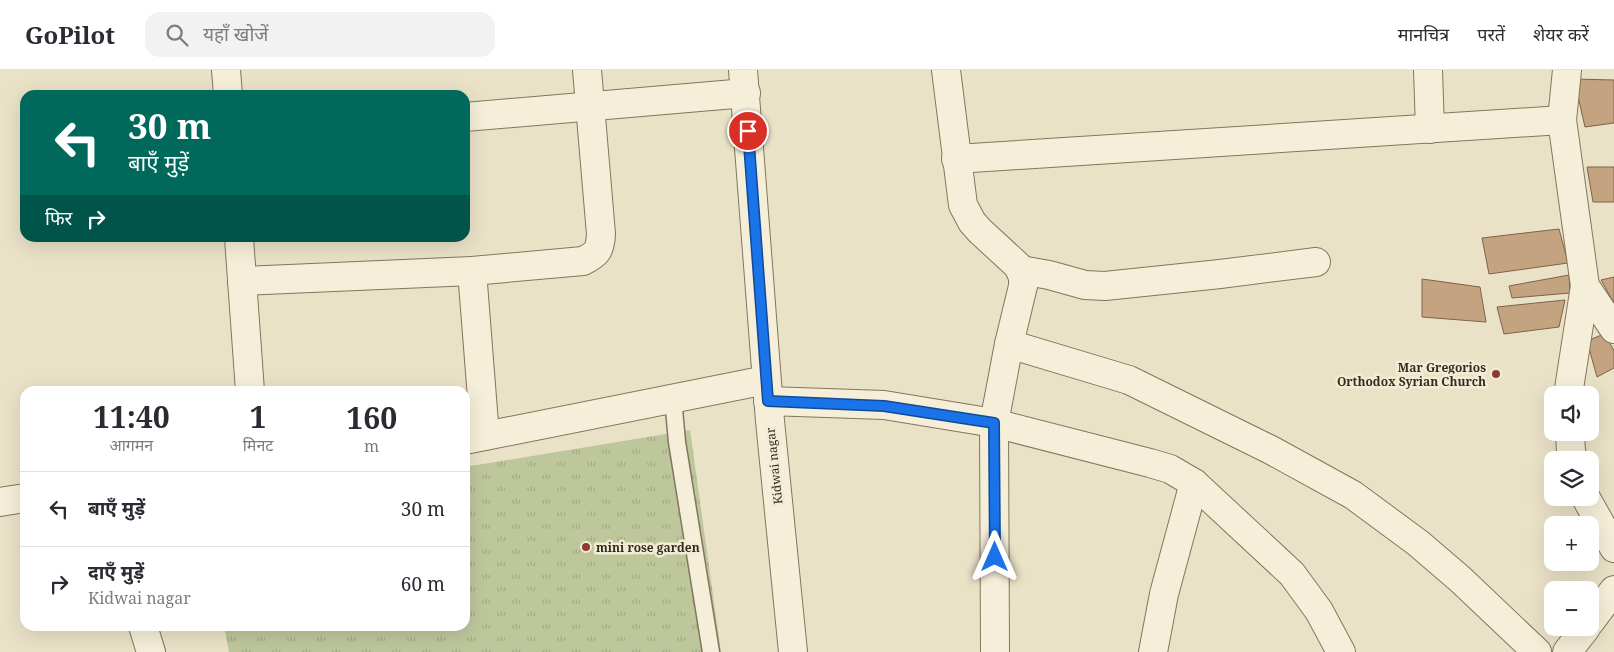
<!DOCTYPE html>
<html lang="hi">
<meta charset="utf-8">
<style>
body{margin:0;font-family:"Noto Serif","Noto Sans Devanagari",serif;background:#f2f2f3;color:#2b2b33;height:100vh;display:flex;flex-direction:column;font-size:19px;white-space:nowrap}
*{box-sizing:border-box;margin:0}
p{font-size:16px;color:#7c7c81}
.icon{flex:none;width:28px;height:28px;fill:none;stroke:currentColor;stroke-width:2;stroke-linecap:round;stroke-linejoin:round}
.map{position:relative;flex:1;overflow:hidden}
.details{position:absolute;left:20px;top:316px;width:450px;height:245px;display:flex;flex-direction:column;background:#fff;border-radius:15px;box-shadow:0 5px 20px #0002}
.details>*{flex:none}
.top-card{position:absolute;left:20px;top:20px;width:450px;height:152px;border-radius:15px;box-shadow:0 5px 20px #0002;background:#00695c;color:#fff;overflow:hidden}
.tools{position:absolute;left:1544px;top:316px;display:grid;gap:10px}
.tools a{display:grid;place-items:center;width:55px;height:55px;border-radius:10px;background:#fff;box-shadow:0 5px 20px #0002;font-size:25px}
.pin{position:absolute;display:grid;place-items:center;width:42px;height:42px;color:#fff;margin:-21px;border:2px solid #fff;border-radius:50%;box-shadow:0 1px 5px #0007}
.me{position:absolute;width:55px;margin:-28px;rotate:0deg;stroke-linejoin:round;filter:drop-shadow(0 0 4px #0008)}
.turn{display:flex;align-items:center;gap:18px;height:105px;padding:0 25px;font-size:22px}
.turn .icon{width:65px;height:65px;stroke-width:2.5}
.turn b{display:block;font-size:35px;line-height:42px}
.then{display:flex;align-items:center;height:48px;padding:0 25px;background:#0003;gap:10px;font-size:19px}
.eta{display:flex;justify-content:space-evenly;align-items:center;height:85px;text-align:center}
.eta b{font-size:30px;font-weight:700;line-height:35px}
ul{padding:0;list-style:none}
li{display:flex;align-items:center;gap:15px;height:75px;padding:0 25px;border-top:1px solid #e1e1e2}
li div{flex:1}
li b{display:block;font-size:19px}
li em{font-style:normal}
header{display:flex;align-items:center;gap:30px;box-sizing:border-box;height:70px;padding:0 25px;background:#fff;border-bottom:1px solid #e1e1e2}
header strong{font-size:24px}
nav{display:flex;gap:28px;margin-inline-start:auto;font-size:18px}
.search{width:350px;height:45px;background:#f2f2f3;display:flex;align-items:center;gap:12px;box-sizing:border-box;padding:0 18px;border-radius:15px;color:#7c7c81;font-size:19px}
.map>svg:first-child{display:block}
</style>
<header>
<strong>GoPilot</strong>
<div class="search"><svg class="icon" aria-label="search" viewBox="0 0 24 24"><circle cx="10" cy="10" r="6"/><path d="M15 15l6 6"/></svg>यहाँ खोजें</div>
<nav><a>मानचित्र</a><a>परतें</a><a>शेयर करें</a></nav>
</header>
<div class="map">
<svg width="1614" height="582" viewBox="0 0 1614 582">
<defs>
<pattern id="grass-tufts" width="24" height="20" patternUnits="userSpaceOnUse" patternTransform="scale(1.25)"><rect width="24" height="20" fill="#bec79c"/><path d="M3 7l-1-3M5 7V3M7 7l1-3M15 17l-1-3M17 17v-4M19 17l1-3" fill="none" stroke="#a4ab86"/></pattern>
</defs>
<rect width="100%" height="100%" fill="#eae2c7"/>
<!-- grass -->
<path fill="url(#grass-tufts)" d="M690,360L721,582H229L224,556H465V397Z"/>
<!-- building -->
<g fill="#c4a380" stroke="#806246">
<path d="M1574,9L1614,10V53L1585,57Z"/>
<path d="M1587,97H1614V132H1593Z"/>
<path d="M1559,159L1568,193L1489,204L1482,168Z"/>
<path d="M1569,205L1570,223L1512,228L1509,216Z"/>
<path d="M1614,207V233L1601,210Z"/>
<path d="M1422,209L1480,217L1486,252L1422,247Z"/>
<path d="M1565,230L1559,257L1504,264L1497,237Z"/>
<path d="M1604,264L1614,280V298L1597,307L1587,271Z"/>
</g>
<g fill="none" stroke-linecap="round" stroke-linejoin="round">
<defs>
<path id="service" d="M673,328L677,372L711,582"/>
<g id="minor">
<path d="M226,0L228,25"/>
<path d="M946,0L963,135L972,152L980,161L1018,196L1023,207V216L1009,274L1129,310L1271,380L1353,425L1418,473L1460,509L1537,582"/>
<path d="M1428,0L1430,59"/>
<path d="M1567,0L1562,50L1585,216L1614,259"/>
<path d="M465,47L746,23"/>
<path d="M956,89L1562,50"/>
<path d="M239,168L250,321"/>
<path d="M1021,200L1049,205L1085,215L1105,216L1220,204L1316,192"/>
<path d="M472,201L485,366"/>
<path d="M242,211L472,201L583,191C597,184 600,181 601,164L587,0"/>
<path d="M1568,325L1585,216"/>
<path d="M768,331L884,335L994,353L1150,393L1170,399L1194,413L1292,504L1319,541L1341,582"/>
<path d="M1570,362L1571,382L1574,390"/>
<path d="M465,370L766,310"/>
<path d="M1586,428L1614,478"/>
<path d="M0,432L25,428"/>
<path d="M1590,552L1614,520"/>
<path d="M143,556L151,582"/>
<path d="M995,582L994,353L1009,274"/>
<path d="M1153,582L1164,524L1194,413"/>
<path d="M1567,582L1586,558"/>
</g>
<path id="tertiary" d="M743,0L770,351L793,582"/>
</defs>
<!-- service casing -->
<use href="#service" stroke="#83755e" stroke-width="19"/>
<!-- minor casing -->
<use href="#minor" stroke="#83755e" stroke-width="30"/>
<!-- tertiary casing -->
<use href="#tertiary" stroke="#83755e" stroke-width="30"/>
<!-- service -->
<use href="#service" stroke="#f5efd9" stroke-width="16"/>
<!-- minor -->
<use href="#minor" stroke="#f5efd9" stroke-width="28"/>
<!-- tertiary -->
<use href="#tertiary" stroke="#f5efd9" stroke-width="28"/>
</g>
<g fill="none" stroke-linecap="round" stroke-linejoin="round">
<defs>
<path id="route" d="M748,61L768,331L884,336L994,353L995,487"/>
</defs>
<!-- route casing -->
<use href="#route" stroke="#114b97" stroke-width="12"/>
<!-- route -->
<use href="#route" stroke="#1a73e8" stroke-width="9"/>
</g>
<!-- markers -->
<g fill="#8c3c34" stroke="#f2ecd5" stroke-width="2">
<circle cx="1496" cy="304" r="5"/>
<circle cx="586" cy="477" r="5"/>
</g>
<g text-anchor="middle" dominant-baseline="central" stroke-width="5" stroke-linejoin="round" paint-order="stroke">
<!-- poi labels -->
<g font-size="12" font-weight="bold" fill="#352c20" stroke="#f2ecd5" text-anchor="end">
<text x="1486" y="297">Mar Gregorios<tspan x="1486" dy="14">Orthodox Syrian Church</tspan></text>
<text x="596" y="477" text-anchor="start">mini rose garden</text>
</g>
<!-- street labels -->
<g font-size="12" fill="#352c20" stroke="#f2ecd5">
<text transform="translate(774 396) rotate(-96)">Kidwai nagar</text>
</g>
</g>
</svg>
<div class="tools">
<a><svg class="icon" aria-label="sound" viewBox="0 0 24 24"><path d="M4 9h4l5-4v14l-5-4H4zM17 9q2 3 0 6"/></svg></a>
<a><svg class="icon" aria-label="layers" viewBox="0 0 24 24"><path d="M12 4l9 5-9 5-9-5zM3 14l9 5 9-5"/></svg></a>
<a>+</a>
<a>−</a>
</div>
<div class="pin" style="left:748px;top:61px;background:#d93025"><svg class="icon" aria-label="arrive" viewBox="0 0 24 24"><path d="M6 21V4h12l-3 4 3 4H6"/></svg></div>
<svg class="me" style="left:995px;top:487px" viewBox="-20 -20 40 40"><path d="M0-17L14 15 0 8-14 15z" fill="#1a73e8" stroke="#fff" stroke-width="4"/></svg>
<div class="top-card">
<div class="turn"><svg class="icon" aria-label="left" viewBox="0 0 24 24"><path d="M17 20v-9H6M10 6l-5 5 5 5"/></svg><div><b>30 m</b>बाएँ मुड़ें</div></div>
<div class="then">फिर<svg class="icon" aria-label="right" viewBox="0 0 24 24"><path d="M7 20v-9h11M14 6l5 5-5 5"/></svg></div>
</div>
<section class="details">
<div class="eta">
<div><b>11:40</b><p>आगमन</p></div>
<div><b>1</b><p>मिनट</p></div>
<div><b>160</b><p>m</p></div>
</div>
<ul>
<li><svg class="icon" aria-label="left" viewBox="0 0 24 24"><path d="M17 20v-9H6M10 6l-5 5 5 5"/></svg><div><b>बाएँ मुड़ें</b></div><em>30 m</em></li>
<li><svg class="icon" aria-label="right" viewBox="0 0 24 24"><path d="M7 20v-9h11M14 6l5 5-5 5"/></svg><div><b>दाएँ मुड़ें</b><p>Kidwai nagar</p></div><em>60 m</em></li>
</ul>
</section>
</div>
